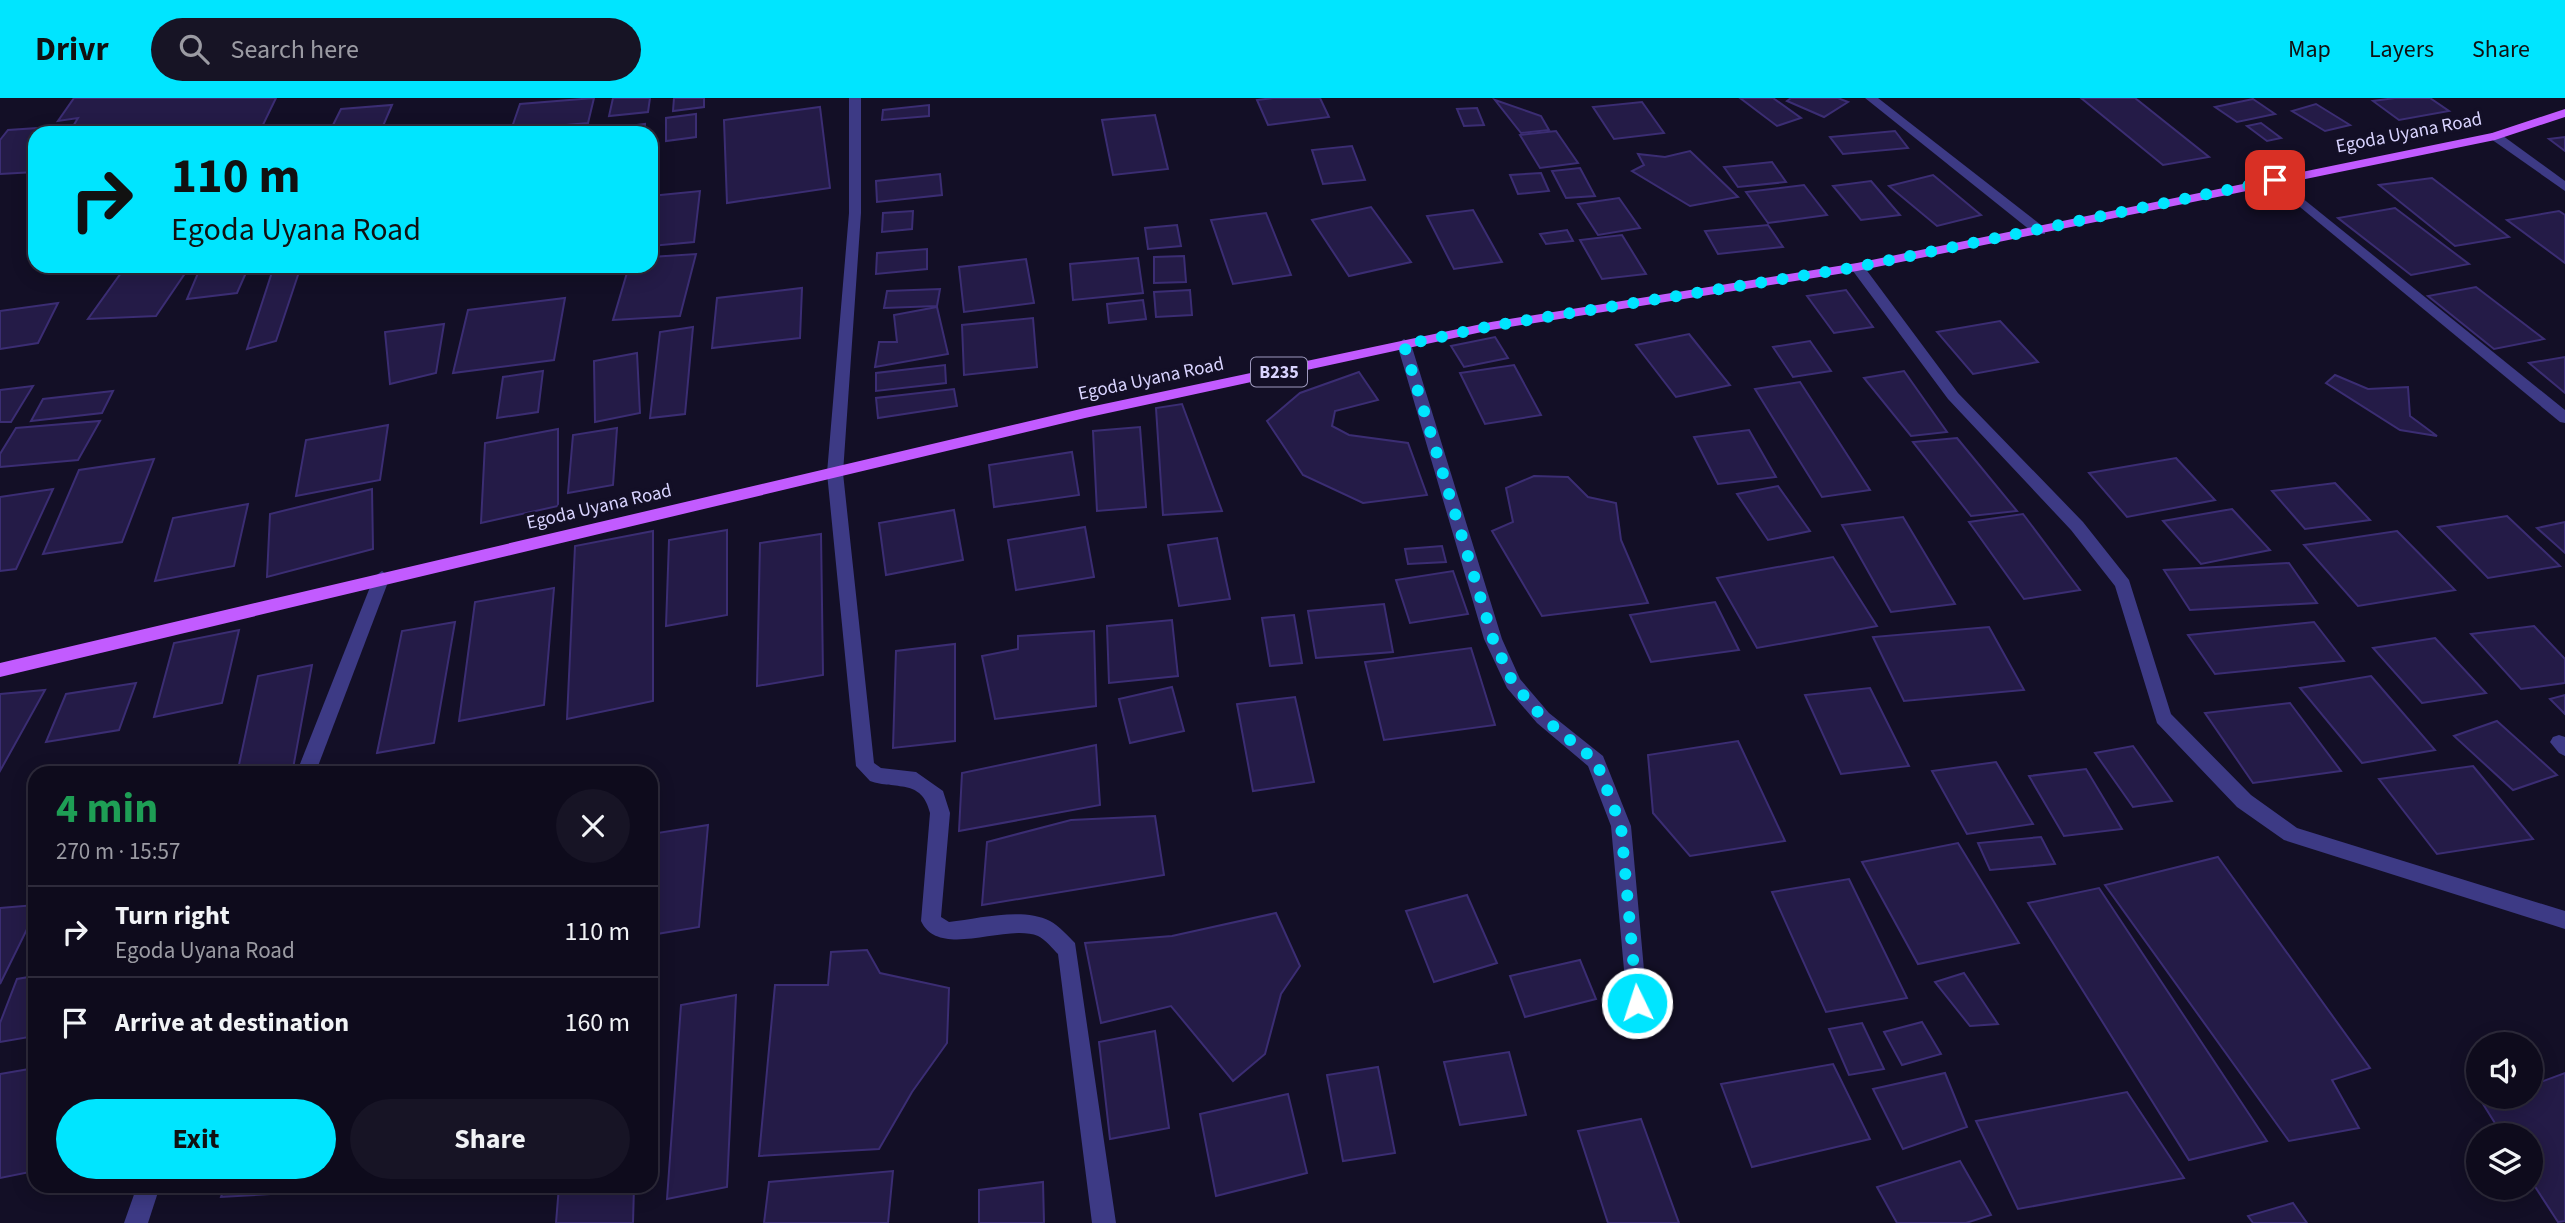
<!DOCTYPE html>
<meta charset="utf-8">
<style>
body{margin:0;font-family:"Source Sans 3",sans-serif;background:#171425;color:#f1f3f6;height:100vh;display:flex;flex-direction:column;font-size:26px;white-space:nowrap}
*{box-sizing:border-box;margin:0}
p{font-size:23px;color:#9b9ba3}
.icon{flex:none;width:38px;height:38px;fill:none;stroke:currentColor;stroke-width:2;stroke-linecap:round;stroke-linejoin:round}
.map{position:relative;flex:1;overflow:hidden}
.sheet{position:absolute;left:28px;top:668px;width:630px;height:427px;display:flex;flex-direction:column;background:#0e0b1c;border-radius:21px;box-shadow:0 4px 18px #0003,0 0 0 2px #2e2b3b}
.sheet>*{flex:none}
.top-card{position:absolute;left:28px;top:28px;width:630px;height:147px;border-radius:21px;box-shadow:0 4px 18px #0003,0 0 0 2px #2e2b3b;background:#00e5ff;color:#111;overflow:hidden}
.fabs{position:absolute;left:2466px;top:934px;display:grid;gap:14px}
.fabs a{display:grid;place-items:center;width:77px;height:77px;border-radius:50%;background:#0e0b1c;box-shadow:0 4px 18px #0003,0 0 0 2px #2e2b3b;font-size:35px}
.pin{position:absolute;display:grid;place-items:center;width:60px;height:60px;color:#fff;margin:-30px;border-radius:14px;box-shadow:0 4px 10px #0006}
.me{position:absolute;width:77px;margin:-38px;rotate:356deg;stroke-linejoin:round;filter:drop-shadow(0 0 5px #0008)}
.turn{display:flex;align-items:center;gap:24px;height:147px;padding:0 28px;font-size:32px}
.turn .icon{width:91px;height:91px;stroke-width:2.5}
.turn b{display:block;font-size:49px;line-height:60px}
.round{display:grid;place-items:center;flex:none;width:74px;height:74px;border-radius:37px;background:#171425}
.summary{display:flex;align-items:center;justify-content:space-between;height:119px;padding:0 28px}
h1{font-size:42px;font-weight:700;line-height:52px;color:#1e9e55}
.action{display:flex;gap:14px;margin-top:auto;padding:14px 28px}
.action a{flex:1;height:80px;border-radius:42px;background:#00e5ff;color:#111;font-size:28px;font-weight:700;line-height:80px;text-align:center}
.action a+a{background:#171425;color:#f1f3f6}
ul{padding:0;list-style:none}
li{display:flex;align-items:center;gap:21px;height:91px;padding:0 28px;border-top:2px solid #2e2b3b}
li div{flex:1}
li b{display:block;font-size:26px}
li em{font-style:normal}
header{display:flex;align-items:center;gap:42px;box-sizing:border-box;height:98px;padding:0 35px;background:#00e5ff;color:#111}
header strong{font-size:33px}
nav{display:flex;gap:38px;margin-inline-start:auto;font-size:24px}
.search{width:490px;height:63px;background:#171425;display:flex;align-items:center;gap:18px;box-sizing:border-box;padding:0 24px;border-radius:38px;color:#9b9ba3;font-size:26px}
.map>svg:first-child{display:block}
</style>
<header>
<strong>Drivr</strong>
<div class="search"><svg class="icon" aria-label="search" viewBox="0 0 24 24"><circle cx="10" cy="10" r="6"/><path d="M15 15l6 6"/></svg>Search here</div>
<nav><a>Map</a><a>Layers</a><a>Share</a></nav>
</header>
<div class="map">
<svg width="2565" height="1125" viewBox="0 0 2565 1125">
<rect width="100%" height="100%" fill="#130f26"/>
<!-- building -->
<g fill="#241b47" stroke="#3b2d73" stroke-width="2">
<path d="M74,0H276L259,35H69L78,20L58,23Z"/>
<path d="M594,0L588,25L511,32L520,6Z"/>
<path d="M613,0H650L648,14L609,18Z"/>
<path d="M674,0H704V9L673,13Z"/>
<path d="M1273,0H1320L1329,19L1268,27L1257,2Z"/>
<path d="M1740,0H1773L1801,20L1777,28Z"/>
<path d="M1791,0H1838L1848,4L1824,19L1787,3Z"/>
<path d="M2081,0H2135L2209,59L2163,67Z"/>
<path d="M2395,0H2430L2449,13L2399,22L2373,3Z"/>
<path d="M2253,1L2275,16L2237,24L2215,9Z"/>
<path d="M1495,2L1541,18L1549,32L1521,35Z"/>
<path d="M1642,4L1664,35L1614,41L1593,9Z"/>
<path d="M2316,6L2350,27L2325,33L2292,13Z"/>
<path d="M392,7L380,35H329L341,11Z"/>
<path d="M929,7V18L882,22L883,12Z"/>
<path d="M820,9L830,90L727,105L724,22Z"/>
<path d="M1477,10L1484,27L1464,28L1457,11Z"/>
<path d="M696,16V39L666,43V20Z"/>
<path d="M1155,17L1168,71L1113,77L1102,22Z"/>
<path d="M2261,25L2281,40L2267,43L2247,28Z"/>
<path d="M645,26V35H600V32Z"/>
<path d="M69,28L64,35H35V74L0,76V42L8,32Z"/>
<path d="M1556,33L1578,65L1540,70L1520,37Z"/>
<path d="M1895,33L1908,50L1843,56L1830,39Z"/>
<path d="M2565,39V53L2549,41Z"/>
<path d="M1352,48L1365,82L1323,86L1312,52Z"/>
<path d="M1690,53L1738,99L1690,108L1632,73L1644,67L1638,56L1665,59Z"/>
<path d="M1772,64L1786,84L1738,89L1724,69Z"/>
<path d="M1580,70L1595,98L1566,100L1552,73Z"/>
<path d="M1541,75L1549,93L1518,96L1510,77Z"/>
<path d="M940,76L942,97L877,104L876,83Z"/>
<path d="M1933,77L1981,117L1937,128L1889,88Z"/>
<path d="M2432,80L2509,139L2455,148L2379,87Z"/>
<path d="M1871,83L1900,117L1861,122L1833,88Z"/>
<path d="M1804,87L1827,117L1768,125L1746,94Z"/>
<path d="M700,93L694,144L651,148V98Z"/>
<path d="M1619,100L1640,130L1598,137L1578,106Z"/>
<path d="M1371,109L1411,164L1349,178L1312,122Z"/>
<path d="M2395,110L2469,166L2411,177L2338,120Z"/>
<path d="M1473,112L1502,164L1454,171L1427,118Z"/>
<path d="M913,113L912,131L882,134L883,115Z"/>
<path d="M2559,113L2565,117V165L2507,122Z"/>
<path d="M1266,115L1291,177L1233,186L1211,122Z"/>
<path d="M1177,127L1181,148L1148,151L1145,130Z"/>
<path d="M1768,127L1783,149L1718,156L1705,133Z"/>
<path d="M1567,132L1573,143L1546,146L1540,136Z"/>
<path d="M1622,137L1646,176L1602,181L1580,142Z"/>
<path d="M927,151V171L876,176L877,155Z"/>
<path d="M696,156L680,218L613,222L629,168H651V159Z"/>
<path d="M1184,158L1186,184L1154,185V159Z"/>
<path d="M1138,160L1143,195L1073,202L1070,166Z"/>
<path d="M1026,161L1034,205L964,214L959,169Z"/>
<path d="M126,168H190L156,218L88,221Z"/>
<path d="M201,168H249L237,195L187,201Z"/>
<path d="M274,168H301L276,243L247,251Z"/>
<path d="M2476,189L2544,241L2494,251L2428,198Z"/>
<path d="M802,190L800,240L712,250L717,200Z"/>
<path d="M940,191L937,208L884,210L887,193Z"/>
<path d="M1190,192L1192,217L1156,219L1154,194Z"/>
<path d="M1846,192L1873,229L1834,235L1807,198Z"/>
<path d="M565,200L554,262L453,275L468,212Z"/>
<path d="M1143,202L1146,221L1109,225L1107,206Z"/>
<path d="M58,205L38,245L0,251V213Z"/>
<path d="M937,209L948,256L875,269L879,244H897L894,217Z"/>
<path d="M1033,220L1037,269L964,277L962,227Z"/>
<path d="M2000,223L2038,264L1973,276L1937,234Z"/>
<path d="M444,226L436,275L390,286L385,234Z"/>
<path d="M693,229L685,316L650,320L660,234Z"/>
<path d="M1689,236L1730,287L1676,299L1636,247Z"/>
<path d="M1495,239L1508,260L1464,269L1451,248Z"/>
<path d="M1810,243L1831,273L1793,279L1773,249Z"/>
<path d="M637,255L640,315L595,324L594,263Z"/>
<path d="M2565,259V295L2529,265Z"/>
<path d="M945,267L946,285L876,293V275Z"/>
<path d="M1514,267L1541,317L1485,326L1460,275Z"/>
<path d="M543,273L538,314L497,320L503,279Z"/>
<path d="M1904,273L1947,334L1911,338L1864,280Z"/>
<path d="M1359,274L1378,302L1335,313L1332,328L1349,337L1408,345L1427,397L1363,405L1303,377L1267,323L1300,295Z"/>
<path d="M2335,277L2368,291L2408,289L2410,318L2437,338L2400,332L2326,285Z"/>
<path d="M1800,284L1870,392L1822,399L1755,291Z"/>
<path d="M33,288L11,324H0V292Z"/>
<path d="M954,291L957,308L878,320L876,300Z"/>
<path d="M113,293L102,315L31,323L43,301Z"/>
<path d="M1182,306L1222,413L1163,417L1156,310Z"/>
<path d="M100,323L78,362L0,369V356L16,330Z"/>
<path d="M388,327L380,382L296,398L306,342Z"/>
<path d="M1140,329L1146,409L1097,413L1093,333Z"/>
<path d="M617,330L613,387L568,395L573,337Z"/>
<path d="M558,331V408L481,425L485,345Z"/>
<path d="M1749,332L1776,379L1718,386L1694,339Z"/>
<path d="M1957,340L2017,413L1971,418L1913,344Z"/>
<path d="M1072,354L1079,397L994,409L989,367Z"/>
<path d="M2176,360L2215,402L2127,419L2089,375Z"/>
<path d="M154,361L122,444L43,456L79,372Z"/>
<path d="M1534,378L1568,379L1588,399L1616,405L1621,442L1648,505L1542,518L1492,433L1513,424L1506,390Z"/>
<path d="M2335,385L2370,422L2305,431L2272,393Z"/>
<path d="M1778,388L1810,433L1768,442L1737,396Z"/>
<path d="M53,391L16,471L0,473V399Z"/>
<path d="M372,391L373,451L267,479L270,416Z"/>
<path d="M248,406L234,468L155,483L173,420Z"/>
<path d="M2232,411L2270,452L2201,466L2163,423Z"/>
<path d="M954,412L963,462L886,477L879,425Z"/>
<path d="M2023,416L2080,492L2024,501L1969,424Z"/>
<path d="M2507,418L2560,468L2488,480L2438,429Z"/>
<path d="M1903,419L1955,506L1891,514L1842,427Z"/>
<path d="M2565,424V455L2537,430Z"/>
<path d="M1085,429L1094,479L1016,492L1008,442Z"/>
<path d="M727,432V517L666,528L669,442Z"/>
<path d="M653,433V603L567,621L575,448Z"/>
<path d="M2397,433L2455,492L2358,508L2304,447Z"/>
<path d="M821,436L823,577L757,588L760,445Z"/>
<path d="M1217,440L1230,501L1179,508L1168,447Z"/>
<path d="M1442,448L1446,464L1408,466L1405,451Z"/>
<path d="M1833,459L1877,528L1757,550L1717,480Z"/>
<path d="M2289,465L2317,505L2190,512L2164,472Z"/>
<path d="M1453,473L1468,516L1410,525L1396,482Z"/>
<path d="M554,490L544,607L459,623L475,504Z"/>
<path d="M1715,504L1739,552L1651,564L1630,517Z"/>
<path d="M1384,506L1393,554L1316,560L1308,513Z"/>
<path d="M1294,517L1302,565L1270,568L1262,520Z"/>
<path d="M1172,522L1178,578L1109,585L1107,528Z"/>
<path d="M455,524L434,645L377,655L402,533Z"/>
<path d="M2314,524L2344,563L2215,576L2188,537Z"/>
<path d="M2534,528L2565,561V585L2521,591L2471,536Z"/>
<path d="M1989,529L2024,592L1904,603L1873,539Z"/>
<path d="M239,532L222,605L154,619L174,545Z"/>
<path d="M1094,533L1096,608L995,621L982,558L1018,551V538Z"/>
<path d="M2435,540L2486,595L2422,605L2373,550Z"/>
<path d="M955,546V643L893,650L896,553Z"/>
<path d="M1471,550L1495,627L1384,642L1365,564Z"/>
<path d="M312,567L292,676H237L258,578Z"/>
<path d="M2371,578L2435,652L2362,665L2300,590Z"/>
<path d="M136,585L119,632L46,644L66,596Z"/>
<path d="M1172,589L1184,633L1130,645L1119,601Z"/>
<path d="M1870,590L1909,668L1841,676L1805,597Z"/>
<path d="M45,592L0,673V596Z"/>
<path d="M2565,597V616L2550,601Z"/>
<path d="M1295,599L1314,684L1253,693L1237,606Z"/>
<path d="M2290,605L2341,673L2253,685L2205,615Z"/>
<path d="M2497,623L2557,677L2513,692L2454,638Z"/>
<path d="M1738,643L1785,743L1690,758L1653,715L1648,657Z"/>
<path d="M1096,647L1100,707L959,733L962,675Z"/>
<path d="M2133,648L2172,703L2133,709L2095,655Z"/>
<path d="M1996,664L2033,726L1967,736L1932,673Z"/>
<path d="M2473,668L2533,741L2437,756L2379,681Z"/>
<path d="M2086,671L2122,731L2064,738L2029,678Z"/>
<path d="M1155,718L1164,777L982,807L987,744L1071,722Z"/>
<path d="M708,727L699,829L651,837V736Z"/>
<path d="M2041,739L2055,766L1990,772L1978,745Z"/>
<path d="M1958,745L2019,845L1918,866L1862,764Z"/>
<path d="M2218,759L2370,970L2332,982L2359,1030L2289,1043L2105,787Z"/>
<path d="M1849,781L1907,900L1826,914L1772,794Z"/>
<path d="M2099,790L2267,1043L2189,1062L2028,805Z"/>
<path d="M1467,797L1497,865L1434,884L1406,813Z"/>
<path d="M35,807V815L0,886V810Z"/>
<path d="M1276,815L1300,868L1281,896L1265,956L1233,983L1171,908L1101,925L1085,845L1172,838Z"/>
<path d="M867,852L880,875L949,890L947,945L912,994L879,1051L759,1058L775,887H828L831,854Z"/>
<path d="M1580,862L1596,901L1525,919L1510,878Z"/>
<path d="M1964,875L1998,926L1970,928L1935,884Z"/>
<path d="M35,878V938L0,944V925L17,881Z"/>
<path d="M736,897L727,1089L667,1101L681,907Z"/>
<path d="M1922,924L1941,956L1902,967L1884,934Z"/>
<path d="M1862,925L1884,971L1849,977L1829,931Z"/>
<path d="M1155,933L1169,1030L1110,1041L1099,944Z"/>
<path d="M1509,954L1526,1017L1460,1027L1444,964Z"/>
<path d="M1833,966L1870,1041L1752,1069L1721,986Z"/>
<path d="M1378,969L1395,1055L1343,1063L1327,977Z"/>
<path d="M35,970V1073L0,1080V976Z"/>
<path d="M1945,975L1967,1029L1903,1051L1873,991Z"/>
<path d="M2565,975V1123L2558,1124L2530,1081V1038H2503L2483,1006L2500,999H2530V988Z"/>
<path d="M2127,994L2184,1080L2018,1111L1976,1023Z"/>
<path d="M1288,996L1307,1075L1216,1098L1200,1016Z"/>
<path d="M1641,1021L1679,1125H1608L1578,1033Z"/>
<path d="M1960,1063L1991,1117L1966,1125H1897L1877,1089Z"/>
<path d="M893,1073L888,1125H764L769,1084Z"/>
<path d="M1043,1084L1044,1125H979V1092Z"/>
<path d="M225,1088H290L287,1095L221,1099Z"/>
<path d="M559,1088H634L633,1125H556Z"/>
<path d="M2293,1105L2307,1125H2253L2248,1118Z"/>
</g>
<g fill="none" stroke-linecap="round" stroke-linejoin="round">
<!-- street -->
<g fill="#3d3a85" fill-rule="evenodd">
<path d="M849,0H861V115L843,375L874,665L881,670L916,674L943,693L950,715L941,819L949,824C978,821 1022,809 1050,823C1059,828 1068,838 1075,845L1116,1125H1092L1058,856C1053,851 1045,841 1038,838C1006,825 939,862 921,823L930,715C922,680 895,692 870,683L856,668L827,375L849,115Z"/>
<path d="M1865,0H1878L2045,130V136H2035Z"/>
<path d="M2491,35H2499L2565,83V93L2491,41Z"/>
<path d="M2275,78L2565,312V325L2560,324L2271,85L2269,82Z"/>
<path d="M1857,165L1862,166L1958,295L2083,424L2129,482L2171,616L2251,697L2297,730L2565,813V831L2284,742L2237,709L2157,625L2115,488L2071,432L1948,301L1850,169Z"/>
<path d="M1404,241L1411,246L1502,541L1520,581L1549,615L1603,658L1631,728L1647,905L1644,912L1637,915L1630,912L1627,905L1611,728L1588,668L1537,625L1507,590L1484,541L1397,246Z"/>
<path d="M382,473L390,479L315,676H296L374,479Z"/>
<path d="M2559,637L2565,639V658L2559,655L2550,644L2553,639Z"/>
<path d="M137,1088H160L148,1125H124Z"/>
</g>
<!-- primary -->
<path fill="#c25bff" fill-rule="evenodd" d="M2565,11V19L2495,42L1857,173L1491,232L1085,320L0,579V565L1085,310L1491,224L1857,165L2492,35Z"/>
</g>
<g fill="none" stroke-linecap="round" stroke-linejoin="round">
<!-- route -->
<path stroke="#00e5ff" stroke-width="12" stroke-dasharray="0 21.6" d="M1637,905L1621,728L1596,663L1543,620L1513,585L1493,541L1404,247L1491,228L1857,169L2275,82"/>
</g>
<g text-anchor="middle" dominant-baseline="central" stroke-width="7" stroke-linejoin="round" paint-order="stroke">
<!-- shield labels -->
<rect fill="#130f26" stroke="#9e99be" stroke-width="2" x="1251" y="259.5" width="56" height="29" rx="5"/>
<g font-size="18" font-weight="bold" fill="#d9d4ff">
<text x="1279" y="274">B235</text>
</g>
<!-- street labels -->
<g font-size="19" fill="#d9d4ff" stroke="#130f26">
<text transform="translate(2409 35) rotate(-11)">Egoda Uyana Road</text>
<text transform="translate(1151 281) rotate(-12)">Egoda Uyana Road</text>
<text transform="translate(599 409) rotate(-13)">Egoda Uyana Road</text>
</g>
</g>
</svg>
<div class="fabs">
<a><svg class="icon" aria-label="sound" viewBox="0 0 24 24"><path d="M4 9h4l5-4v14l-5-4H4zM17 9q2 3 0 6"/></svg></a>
<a><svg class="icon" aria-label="layers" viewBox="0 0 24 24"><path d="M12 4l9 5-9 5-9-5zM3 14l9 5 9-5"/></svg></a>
</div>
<div class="pin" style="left:2275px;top:82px;background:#d93025"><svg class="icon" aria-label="arrive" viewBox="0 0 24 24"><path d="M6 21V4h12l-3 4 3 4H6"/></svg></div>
<svg class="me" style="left:1637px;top:905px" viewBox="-20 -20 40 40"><circle r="17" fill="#00e5ff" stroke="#fff" stroke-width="3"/><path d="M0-11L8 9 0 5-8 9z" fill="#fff"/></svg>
<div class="top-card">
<div class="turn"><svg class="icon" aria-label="right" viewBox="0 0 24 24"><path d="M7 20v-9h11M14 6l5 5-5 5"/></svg><div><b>110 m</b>Egoda Uyana Road</div></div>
</div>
<section class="sheet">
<div class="summary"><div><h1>4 min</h1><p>270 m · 15:57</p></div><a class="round"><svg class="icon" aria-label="close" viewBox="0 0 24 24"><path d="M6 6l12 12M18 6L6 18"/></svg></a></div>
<ul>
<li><svg class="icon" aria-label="right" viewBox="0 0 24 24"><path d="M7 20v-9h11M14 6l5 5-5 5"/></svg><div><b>Turn right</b><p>Egoda Uyana Road</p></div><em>110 m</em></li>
<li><svg class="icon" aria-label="arrive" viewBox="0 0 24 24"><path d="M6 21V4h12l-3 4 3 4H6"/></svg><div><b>Arrive at destination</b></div><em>160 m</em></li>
</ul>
<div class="action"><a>Exit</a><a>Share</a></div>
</section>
</div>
